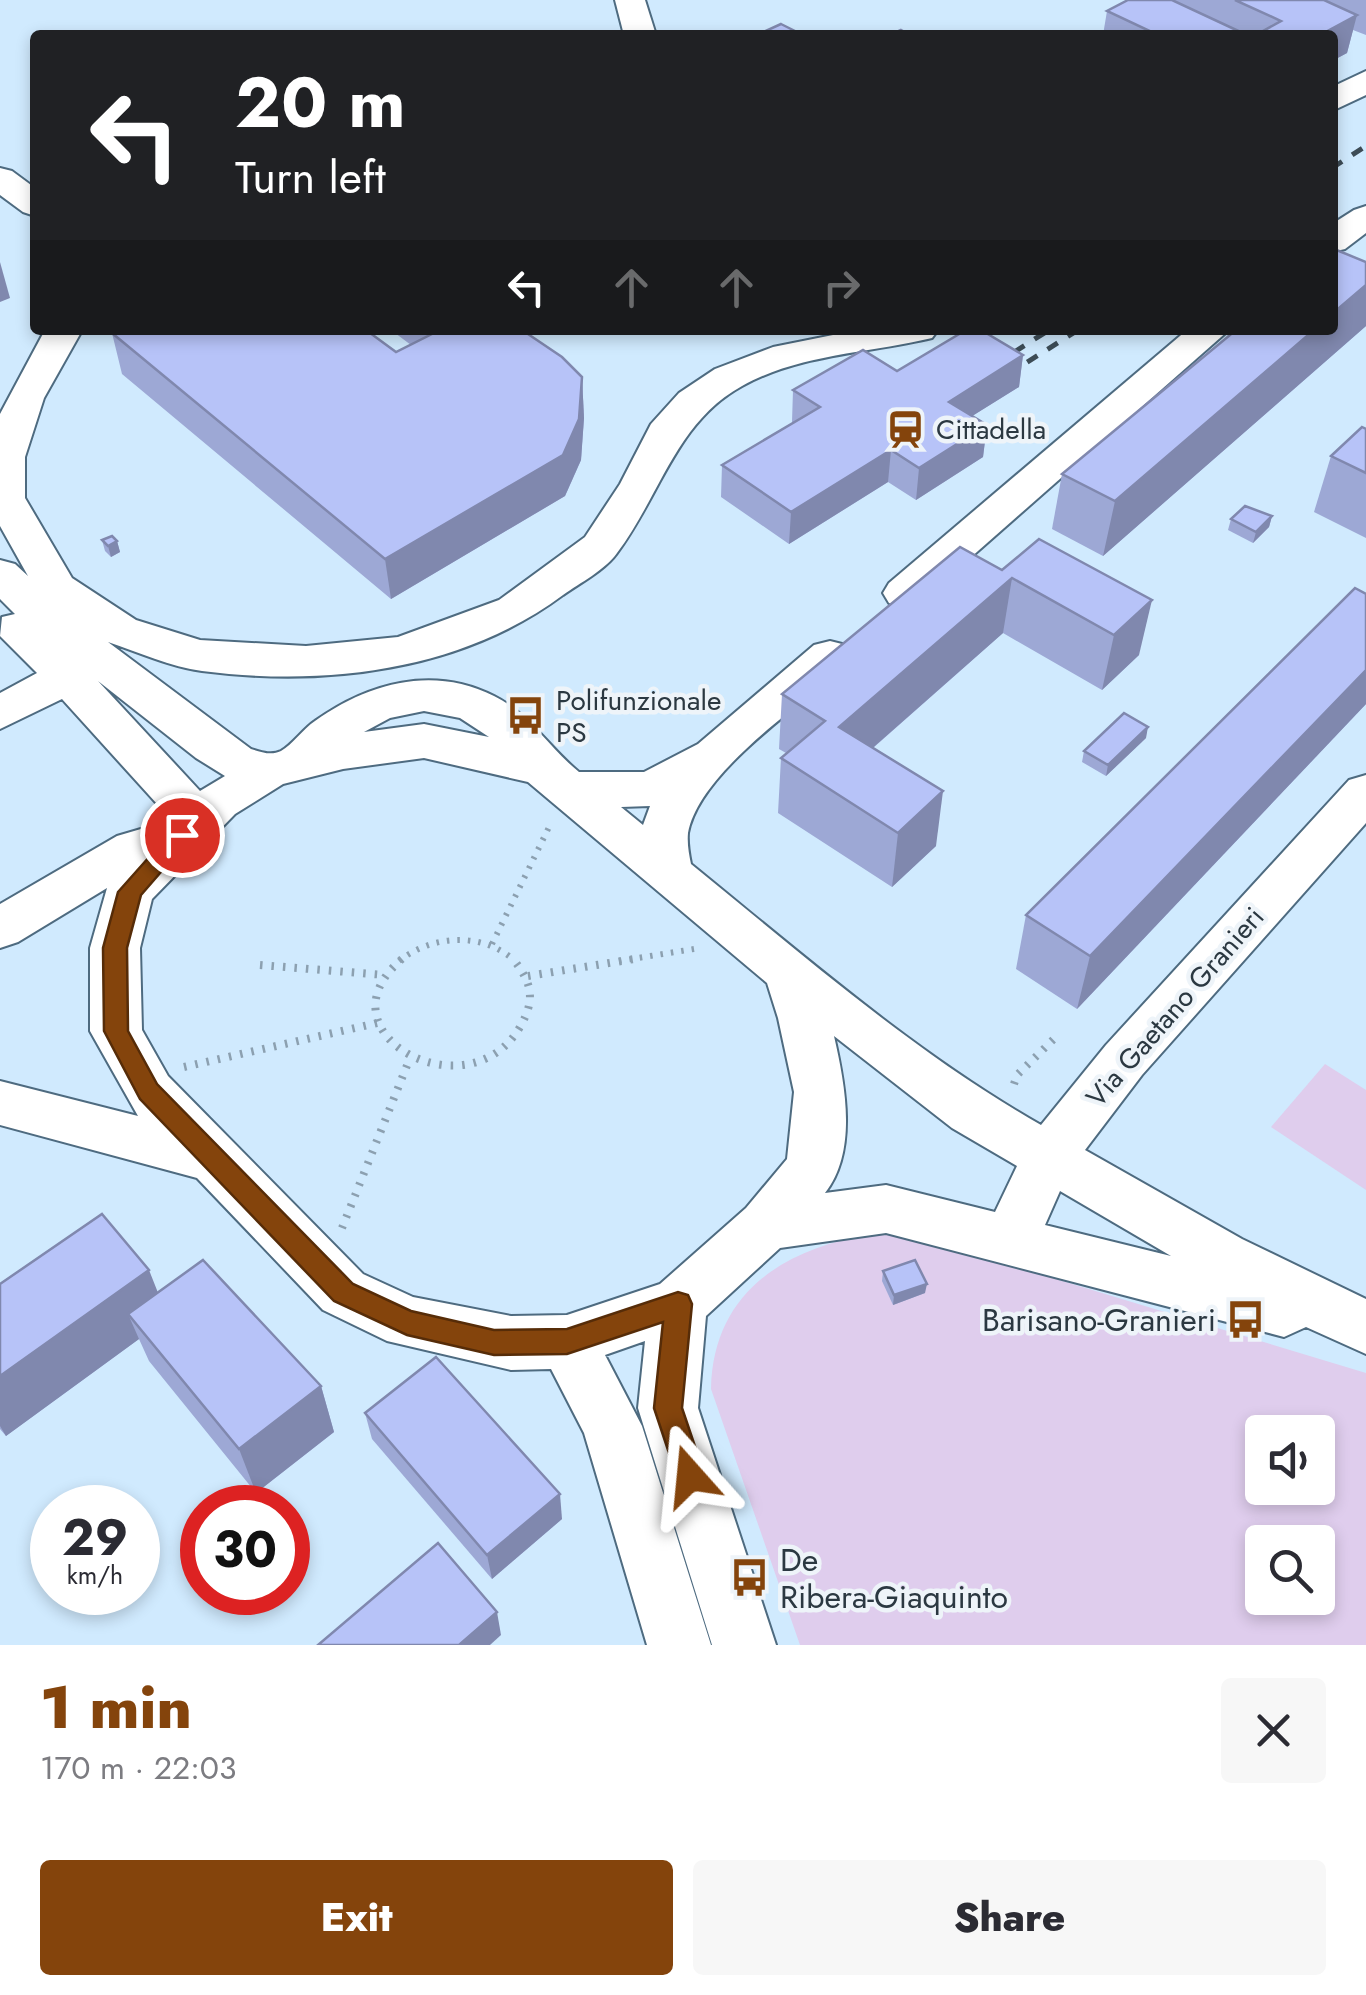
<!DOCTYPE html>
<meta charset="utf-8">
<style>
body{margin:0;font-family:Jost,sans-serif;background:#f7f7f7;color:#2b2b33;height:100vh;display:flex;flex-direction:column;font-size:38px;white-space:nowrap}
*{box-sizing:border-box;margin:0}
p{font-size:32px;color:#7c7c81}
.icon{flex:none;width:55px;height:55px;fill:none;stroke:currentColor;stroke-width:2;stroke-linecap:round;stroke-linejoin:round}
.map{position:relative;height:1645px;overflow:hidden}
.drawer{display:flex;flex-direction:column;background:#fff;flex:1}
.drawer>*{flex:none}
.guide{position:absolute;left:30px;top:30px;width:1308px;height:305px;border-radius:10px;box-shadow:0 5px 15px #0003;background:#202124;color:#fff;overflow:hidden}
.buttons{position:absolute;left:1245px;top:1415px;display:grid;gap:20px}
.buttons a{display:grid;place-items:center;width:90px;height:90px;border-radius:10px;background:#fff;box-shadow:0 5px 15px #0003;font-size:50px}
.speed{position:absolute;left:30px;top:1485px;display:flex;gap:20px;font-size:50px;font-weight:700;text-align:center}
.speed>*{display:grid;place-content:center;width:130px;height:130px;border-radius:50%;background:#fff;box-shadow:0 5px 15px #0003;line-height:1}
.speed small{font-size:25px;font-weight:400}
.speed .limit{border:15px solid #d22;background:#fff;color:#111}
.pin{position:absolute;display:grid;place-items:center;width:85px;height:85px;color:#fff;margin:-42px;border:5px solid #fff;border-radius:50%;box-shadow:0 2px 10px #0007}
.me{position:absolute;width:110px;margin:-55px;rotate:342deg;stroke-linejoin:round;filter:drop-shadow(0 0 8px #0008)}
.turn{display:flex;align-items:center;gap:35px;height:210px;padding:0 40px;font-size:45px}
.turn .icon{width:130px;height:130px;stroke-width:2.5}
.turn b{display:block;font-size:70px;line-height:85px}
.lanes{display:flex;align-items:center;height:95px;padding:0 40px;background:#0003;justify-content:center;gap:50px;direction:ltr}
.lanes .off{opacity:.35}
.round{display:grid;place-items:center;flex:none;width:105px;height:105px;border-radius:10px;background:#f7f7f7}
.headline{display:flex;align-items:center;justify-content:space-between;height:170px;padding:0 40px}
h1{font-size:60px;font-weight:800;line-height:75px;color:#84440c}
.cta{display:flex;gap:20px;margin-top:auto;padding:20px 40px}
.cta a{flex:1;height:115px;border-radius:10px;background:#84440c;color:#fff;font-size:40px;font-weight:800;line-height:115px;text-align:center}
.cta a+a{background:#f7f7f7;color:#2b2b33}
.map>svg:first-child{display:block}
</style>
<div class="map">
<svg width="1366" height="1645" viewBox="0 0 1366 1645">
<rect width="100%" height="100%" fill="#d0eafe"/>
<!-- green -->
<g fill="#dfcded" fill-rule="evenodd">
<path d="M1325,1064L1366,1090V1190L1271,1127Z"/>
<path d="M871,1234L903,1235L937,1243L1366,1373V1645H800L711,1389C713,1293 783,1249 871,1234ZM1262,1432H1318V1488H1262ZM1262,1542H1318V1598H1262Z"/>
</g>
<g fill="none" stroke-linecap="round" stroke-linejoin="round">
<defs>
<g id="minor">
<path d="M615,0H645L656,35H624Z"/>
<path d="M1366,71V95L1332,111V87Z"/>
<path d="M0,168L12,171L35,188V216L23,212L0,195Z"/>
<path d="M1366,206V233L1345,249L1332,252V224L1354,210Z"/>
<path d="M45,330H77L80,334L44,398L25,457V498L72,578L136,620L200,640L306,646L398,637L499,600L585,537L620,484L651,424L679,393L715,369L773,347L858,330H938L932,338C870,353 799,354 742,386C676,422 660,496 617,553C605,570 580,583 563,595C461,671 326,687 202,671C171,667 138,652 108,642L251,749C261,752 271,756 281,751C292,745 303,729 315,721C368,683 433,665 494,696C530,714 549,748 579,772H644L698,744L814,645L830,641L846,645L852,656L846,667C800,705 699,773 688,833C687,844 689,854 691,864C803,955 916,1054 1041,1125L1106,1045L1349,780L1366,775V823L1142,1075L1085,1150L1242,1239L1366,1299V1354L1306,1327L1284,1337L886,1233L780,1248L706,1316L698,1408L776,1645H712L638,1408L645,1341L605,1355L642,1426L711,1645H647L584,1433L551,1369L511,1370L387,1341L323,1310L197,1178L0,1125V1081L138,1116L90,1031V948L107,888L18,942L0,948V904L117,836L158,824V805L62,699L0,729V693L37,673L0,636L2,617L15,614L0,599V560L15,564L28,576L0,526V414ZM98,681L196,758L225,776L200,791ZM424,711L460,718L489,737L424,724L364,732L390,718ZM424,758L528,782L767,983L778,1018L794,1092L787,1159L746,1208L660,1284L567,1315L511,1316L413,1297L363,1274L168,1076L142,1030L140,948L152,899L235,814L283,784L343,769ZM650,806L643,825L621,807ZM834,1036L952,1128L1017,1166L995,1212L886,1185L825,1193C858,1151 845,1084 834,1036ZM1060,1191L1171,1256L1045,1225Z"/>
<path d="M1187,330H1229L919,603L904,608L889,603L883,593L889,583Z"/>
</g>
</defs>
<!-- minor casing -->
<use href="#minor" stroke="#4e6b80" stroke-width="4"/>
<!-- path-far1 -->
<g stroke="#8ca0b0" stroke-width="6" stroke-dasharray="2.5 8" stroke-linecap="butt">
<path d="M492,944L551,823"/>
<path d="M399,961C432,935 482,931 515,961"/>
<path d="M619,961L694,949"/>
</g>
<!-- path -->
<g stroke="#8ca0b0" stroke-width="8" stroke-dasharray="2.5 9" stroke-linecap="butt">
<path d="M402,959C314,1033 468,1116 520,1027C536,999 532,983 513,959"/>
<path d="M260,965L385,975"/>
<path d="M528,976L634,959"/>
<path d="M184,1067L377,1023"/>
<path d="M1014,1084L1017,1075L1059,1034"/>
<path d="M342,1228L410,1058"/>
</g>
<!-- minor -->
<use href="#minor" fill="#fff" fill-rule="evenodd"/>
<!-- rail -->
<g stroke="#3d4c56" stroke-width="5" stroke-dasharray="12 12" stroke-linecap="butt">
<path d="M1332,168L1366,146"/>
<path d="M994,365L1049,330"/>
<path d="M1007,375L1078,330"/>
</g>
</g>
<!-- wall -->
<g fill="#9da8d5">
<path d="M1174,0H1366V35L1353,30L1347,53L1332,61V35H1103L1107,11Z"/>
<path d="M1366,262V326L1103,556L1052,529L1062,474Z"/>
<path d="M391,330H522L582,377L584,418L581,460L565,496L391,599L122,374L112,333L396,352L411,345Z"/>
<path d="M741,330H772L770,335Z"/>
<path d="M1023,355L1019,387L972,416L987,425L983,457L916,500L888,482L789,544L721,497L722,465L793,423L792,422L793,390L897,371Z"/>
<path d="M1366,429V538L1314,512L1331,456Z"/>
<path d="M1272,516L1269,527L1253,543L1228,530L1231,519Z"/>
<path d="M1039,539L1139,655L1102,690L1003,633L873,748L936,846L892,887L778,813L781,758L786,753L779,749L782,694L1002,570Z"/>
<path d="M102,540L117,541L120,552L111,557L105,551Z"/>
<path d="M1366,594V704L1077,1009L1016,969L1026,915Z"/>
<path d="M1146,738L1106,776L1082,762L1084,751Z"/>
<path d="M883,1271L925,1293L893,1305L882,1281Z"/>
<path d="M0,1284L158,1293L321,1386L334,1432L256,1493L149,1361L139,1339L6,1436L0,1429Z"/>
<path d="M365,1413L562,1519L492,1579L372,1439Z"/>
</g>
<!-- shaded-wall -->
<g fill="#8088ae">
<path d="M1357,15L1347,53L1332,61V35H1320Z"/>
<path d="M0,262L10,298L0,302Z"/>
<path d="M1366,285V326L1103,556L1115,501L1314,330H1332V314Z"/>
<path d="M1023,355L1019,387L945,433L949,402Z"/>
<path d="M582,377L584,418L581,460L565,496L391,599L385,559Z"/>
<path d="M987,425L983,457L916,500L919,468Z"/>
<path d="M891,450L888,482L789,544L791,512Z"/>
<path d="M1272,516L1269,527L1253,543L1256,532Z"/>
<path d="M117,541L120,552L111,557L108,546Z"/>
<path d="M1012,578L1003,633L834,782L839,727Z"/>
<path d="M1152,600L1139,655L1102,690L1114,635Z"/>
<path d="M1366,670V704L1077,1009L1090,956Z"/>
<path d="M1148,727L1146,738L1106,776L1108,765Z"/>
<path d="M943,791L936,846L892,887L898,833Z"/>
<path d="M149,1270L168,1318L128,1314L139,1339L6,1436L0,1426V1376Z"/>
<path d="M927,1284L925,1293L893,1305L894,1295Z"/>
<path d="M321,1386L334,1432L256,1493L239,1449Z"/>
<path d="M560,1494L562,1519L492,1579L487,1555Z"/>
<path d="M497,1612L501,1635L490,1645H459Z"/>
</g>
<!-- building -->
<g fill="#b7c3f8" stroke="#8088ae" stroke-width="2.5">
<path d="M1128,0H1172L1247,35H1158L1107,11Z"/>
<path d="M1235,0H1324L1357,15L1320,35H1256L1281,21Z"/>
<path d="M781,24L803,35H757Z"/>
<path d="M901,30L911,35H890Z"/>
<path d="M1334,249L1366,262V285L1332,314V250Z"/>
<path d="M119,330H366L396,352L440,330H522L562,357L582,377L579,419L563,455L385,559L112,333Z"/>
<path d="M966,330H981L1023,355L949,402L987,425L919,468L891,450L791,512L722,465L820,407L793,390L863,350L897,371Z"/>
<path d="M1236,330H1314L1115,501L1062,474Z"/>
<path d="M1362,427L1366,429V473L1331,456Z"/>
<path d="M1245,506L1272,516L1256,532L1231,519Z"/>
<path d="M112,536L117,541L108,546L102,540Z"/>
<path d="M1039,539L1152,600L1114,635L1012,578L839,727L943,791L898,833L781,758L825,721L782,694L960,547L1002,570Z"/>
<path d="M1355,588L1366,594V670L1090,956L1026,915Z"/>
<path d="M1124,713L1148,727L1108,765L1084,751Z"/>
<path d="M102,1214L149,1270L0,1376V1284Z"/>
<path d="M203,1260L321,1386L239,1449L128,1314Z"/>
<path d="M915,1260L927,1284L894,1295L883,1271Z"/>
<path d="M436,1357L560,1494L487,1555L365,1413Z"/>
<path d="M438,1543L497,1612L459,1645H318Z"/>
</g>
<!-- route -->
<path fill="#84440c" stroke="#562c08" stroke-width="2.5" d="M182,827L193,835L141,895L127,948L128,1031L157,1084L353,1284L411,1311L494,1330L567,1329L678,1292L688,1295L692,1304L682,1408L705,1476L700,1486L690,1490L680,1486L654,1408L663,1322L567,1354L494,1355L407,1335L334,1301L140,1099L104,1031L103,948L118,892L174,829Z"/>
<!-- icons -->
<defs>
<symbol id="station-bare" viewBox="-9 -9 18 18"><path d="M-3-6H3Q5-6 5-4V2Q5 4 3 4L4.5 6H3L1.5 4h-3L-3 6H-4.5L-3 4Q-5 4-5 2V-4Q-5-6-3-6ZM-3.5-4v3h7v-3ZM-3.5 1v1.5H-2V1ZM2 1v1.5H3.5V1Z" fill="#84440c" stroke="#eef4f9" stroke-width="2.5" paint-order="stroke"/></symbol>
<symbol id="bus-bare" viewBox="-9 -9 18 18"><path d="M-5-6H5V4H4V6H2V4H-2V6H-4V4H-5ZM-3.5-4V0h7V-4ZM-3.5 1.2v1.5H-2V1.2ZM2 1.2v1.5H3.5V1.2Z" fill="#84440c" stroke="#eef4f9" stroke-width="2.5" paint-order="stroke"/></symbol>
</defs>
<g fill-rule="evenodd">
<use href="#station-bare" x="878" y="402" width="55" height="55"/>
<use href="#bus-bare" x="498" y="688" width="55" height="55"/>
<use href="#bus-bare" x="1218" y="1292" width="55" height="55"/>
<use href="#bus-bare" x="722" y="1550" width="55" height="55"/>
</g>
<g text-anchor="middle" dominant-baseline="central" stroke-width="9" stroke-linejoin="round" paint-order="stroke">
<!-- poi labels -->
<g font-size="28" fill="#2b3841" stroke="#eef4f9" text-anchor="start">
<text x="936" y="429">Cittadella</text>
<text x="556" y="700">Polifunzionale<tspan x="556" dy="32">PS</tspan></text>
</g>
<!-- street labels -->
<g font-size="28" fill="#2b3841" stroke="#eef4f9">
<text transform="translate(1175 1007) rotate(-49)">Via Gaetano Granieri</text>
</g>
<!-- near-poi labels -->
<g font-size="32" fill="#2b3841" stroke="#eef4f9" text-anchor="end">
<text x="1216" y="1320">Barisano-Granieri</text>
<text x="780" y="1560" text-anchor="start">De<tspan x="780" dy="37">Ribera-Giaquinto</tspan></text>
</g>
</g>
</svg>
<div class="buttons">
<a><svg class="icon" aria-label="sound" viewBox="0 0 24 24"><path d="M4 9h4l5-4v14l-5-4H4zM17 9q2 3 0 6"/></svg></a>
<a><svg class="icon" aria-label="search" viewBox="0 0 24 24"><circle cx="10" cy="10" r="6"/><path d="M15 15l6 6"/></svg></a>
</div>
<div class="speed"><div>29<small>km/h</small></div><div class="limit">30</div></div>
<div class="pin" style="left:182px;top:835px;background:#d93025"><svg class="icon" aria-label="arrive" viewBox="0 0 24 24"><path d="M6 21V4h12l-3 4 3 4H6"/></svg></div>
<svg class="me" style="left:690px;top:1476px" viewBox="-20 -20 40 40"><path d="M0-17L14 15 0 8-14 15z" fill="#84440c" stroke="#fff" stroke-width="4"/></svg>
<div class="guide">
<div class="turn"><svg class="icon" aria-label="left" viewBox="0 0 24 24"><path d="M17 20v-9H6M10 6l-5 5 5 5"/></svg><div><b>20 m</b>Turn left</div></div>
<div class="lanes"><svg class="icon" aria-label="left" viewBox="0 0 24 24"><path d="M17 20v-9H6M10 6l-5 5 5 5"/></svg><svg class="icon off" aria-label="ahead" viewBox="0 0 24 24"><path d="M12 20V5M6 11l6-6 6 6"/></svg><svg class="icon off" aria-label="ahead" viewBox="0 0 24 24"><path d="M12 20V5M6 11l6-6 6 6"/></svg><svg class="icon off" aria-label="right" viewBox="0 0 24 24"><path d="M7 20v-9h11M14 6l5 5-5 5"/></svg></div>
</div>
</div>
<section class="drawer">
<div class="headline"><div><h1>1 min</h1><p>170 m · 22:03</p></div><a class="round"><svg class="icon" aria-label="close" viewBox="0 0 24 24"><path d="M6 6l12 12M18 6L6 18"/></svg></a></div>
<div class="cta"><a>Exit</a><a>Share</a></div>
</section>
